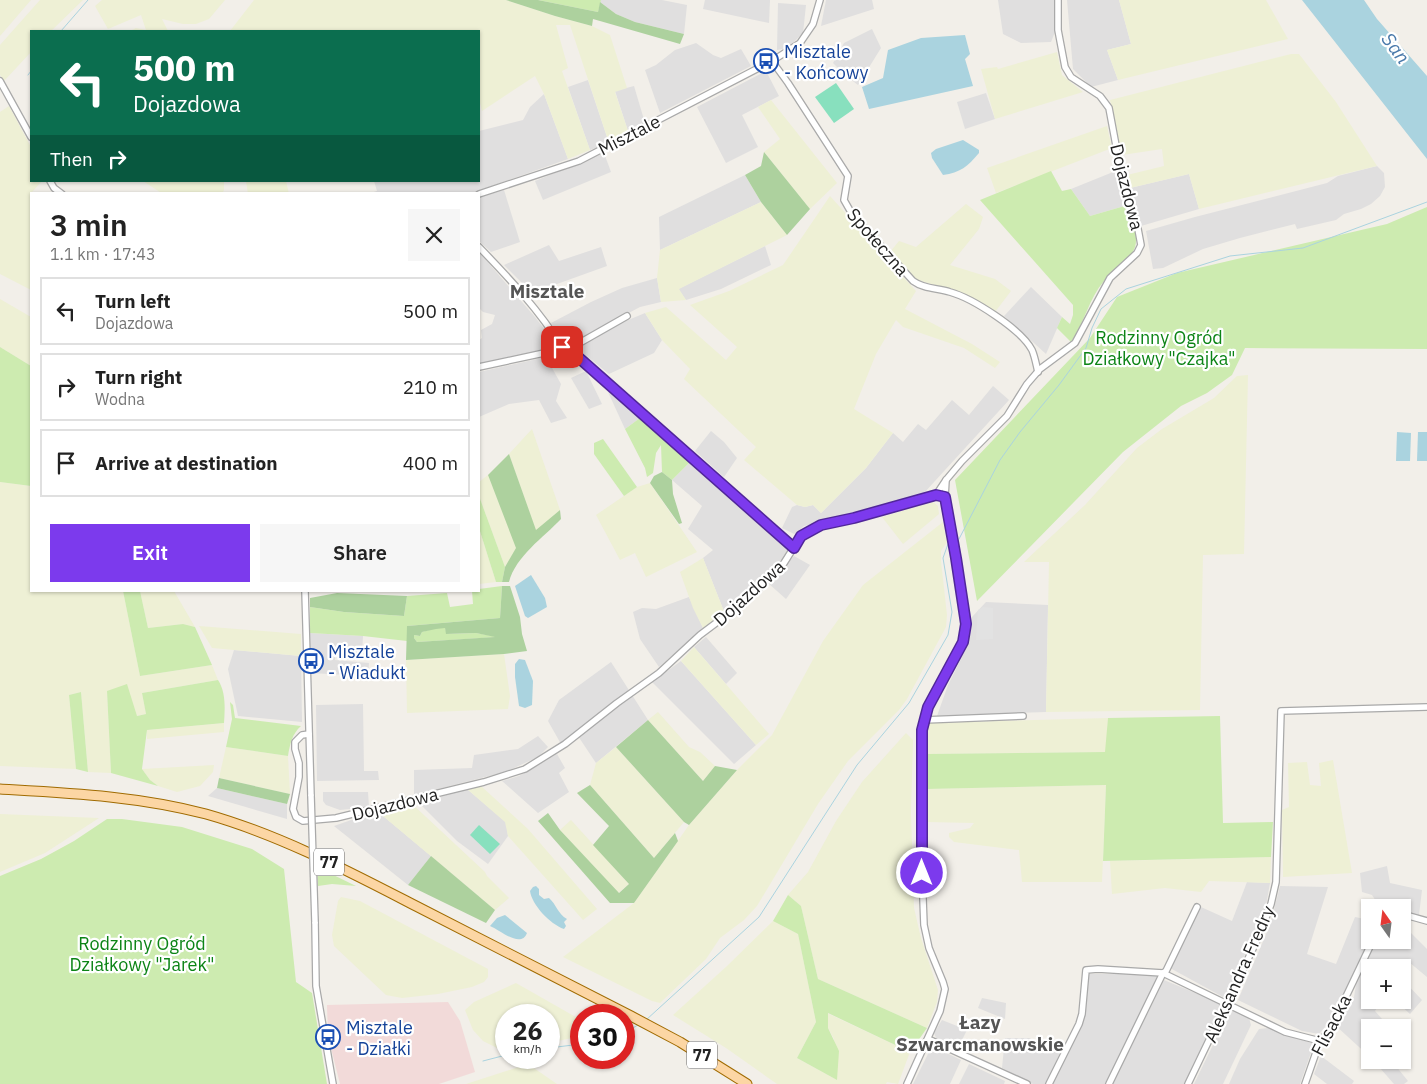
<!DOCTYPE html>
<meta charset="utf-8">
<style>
body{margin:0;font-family:"IBM Plex Sans",sans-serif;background:#f6f6f6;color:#222;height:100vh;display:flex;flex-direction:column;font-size:19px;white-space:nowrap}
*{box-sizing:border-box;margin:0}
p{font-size:16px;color:#767676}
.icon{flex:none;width:28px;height:28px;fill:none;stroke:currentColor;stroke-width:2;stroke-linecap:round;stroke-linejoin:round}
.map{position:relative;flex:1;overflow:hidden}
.panel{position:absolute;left:30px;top:192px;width:450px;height:400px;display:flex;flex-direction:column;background:#fff;border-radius:0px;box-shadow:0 1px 4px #0004}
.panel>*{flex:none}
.hud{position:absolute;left:30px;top:30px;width:450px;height:152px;border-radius:0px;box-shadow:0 1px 4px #0004;background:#0b6e4f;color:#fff;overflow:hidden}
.needle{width:32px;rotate:346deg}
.tools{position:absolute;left:1361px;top:899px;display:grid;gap:10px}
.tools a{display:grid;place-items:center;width:50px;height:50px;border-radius:0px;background:#fff;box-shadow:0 1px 4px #0004;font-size:25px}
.speed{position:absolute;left:495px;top:1004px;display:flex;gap:10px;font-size:25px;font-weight:700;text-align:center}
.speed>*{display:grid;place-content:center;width:65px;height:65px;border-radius:50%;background:#fff;box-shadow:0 1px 4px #0004;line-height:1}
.speed small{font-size:12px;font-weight:400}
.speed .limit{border:8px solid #d22;background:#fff;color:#111}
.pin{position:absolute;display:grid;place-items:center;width:42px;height:42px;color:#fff;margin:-21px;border-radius:10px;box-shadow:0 2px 8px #0006}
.me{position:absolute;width:55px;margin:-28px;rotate:0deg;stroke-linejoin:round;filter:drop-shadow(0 0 4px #0008)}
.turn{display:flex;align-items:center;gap:18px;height:105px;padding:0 20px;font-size:22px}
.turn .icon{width:65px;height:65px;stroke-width:2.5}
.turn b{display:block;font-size:35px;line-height:42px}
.then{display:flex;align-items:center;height:48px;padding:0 20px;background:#0003;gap:10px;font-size:19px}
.round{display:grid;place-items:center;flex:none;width:52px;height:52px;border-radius:0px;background:#f6f6f6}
.head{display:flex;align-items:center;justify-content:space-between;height:85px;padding:0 20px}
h1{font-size:30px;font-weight:600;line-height:38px}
.cta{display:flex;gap:10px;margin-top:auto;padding:10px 20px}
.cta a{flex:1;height:58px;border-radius:0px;background:#7c3aed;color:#fff;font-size:20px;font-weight:600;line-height:58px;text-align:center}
.cta a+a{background:#f6f6f6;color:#222}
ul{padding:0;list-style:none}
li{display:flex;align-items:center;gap:15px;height:68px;margin:0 10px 8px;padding:0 10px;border:2px solid #e0e0e0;border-radius:0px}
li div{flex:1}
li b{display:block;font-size:19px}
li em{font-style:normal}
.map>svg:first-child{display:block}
</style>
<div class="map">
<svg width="1427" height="1084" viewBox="0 0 1427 1084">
<rect width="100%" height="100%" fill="#f2efe9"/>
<!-- residential -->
<g fill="#e0dfdf">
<path d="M601,0H662L687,5L684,34L635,22L616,14L600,2Z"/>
<path d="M705,0H770L769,23L703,9Z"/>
<path d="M826,0H872L874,9L821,26Z"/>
<path d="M998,0H1055V32L1051,42L1021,43L1003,34Z"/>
<path d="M1067,0H1119L1131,44L1107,50L1118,80L1091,87L1073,69Z"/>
<path d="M778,3L806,5L803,33L788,48L777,50Z"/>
<path d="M872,29L881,48L858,85L845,75L833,63L844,43Z"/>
<path d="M696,43L713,55L721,58L741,49L751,66L660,113L645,70L656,65L675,50Z"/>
<path d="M766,71L779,96L742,115L758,147L726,163L697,107Z"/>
<path d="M588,80L609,143L590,150L568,87Z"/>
<path d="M634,86L645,123L628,131L615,91Z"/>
<path d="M986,93L995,119L965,129L957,102Z"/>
<path d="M544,94L568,159L469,194H367L377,191L374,181H479V131L523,120L530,107Z"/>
<path d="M604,153L611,172L543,200L535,181Z"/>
<path d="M1377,166L1384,173L1385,187L1380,196L1371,204L1361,209L1344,214L1336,220L1297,229L1295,224L1240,238L1203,249L1163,268L1153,269L1146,231L1195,217L1327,183L1338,176Z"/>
<path d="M1118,170L1128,205L1090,216L1071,189Z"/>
<path d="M1189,174L1199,209L1141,226L1135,212L1130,188Z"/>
<path d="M745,175L761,202L660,250L659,217Z"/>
<path d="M504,190L520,242L491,252L479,241V197Z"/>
<path d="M549,245L559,261L601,247L607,266L532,293L504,265Z"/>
<path d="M765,246L771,265L721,289L686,300L678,289Z"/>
<path d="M479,252L535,317L556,344L554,348L479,364V340L482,338L481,330L492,324L495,315L483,312L479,308Z"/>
<path d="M657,278L661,302L640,307L568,345L551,323L591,302L622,288Z"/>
<path d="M1031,287L1062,317L1046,354L1004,316Z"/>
<path d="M645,313L662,340L654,353L609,374L577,348L614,326Z"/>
<path d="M546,357L561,384L556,401L567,418L551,423L539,400L509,404L479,417V372Z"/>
<path d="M586,371L602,404L589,409L571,378Z"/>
<path d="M993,386L1009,400L924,493L864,512L804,526L794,534L782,528L792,507L797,505L805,507L813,505L821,513L866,468L893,433L903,442L918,424L926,430L952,400L969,415Z"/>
<path d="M608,392L640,418L625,429Z"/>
<path d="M711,431L724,442L737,458L724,477L695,451Z"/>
<path d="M692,460L789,547L780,564L725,614L703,558L713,550L688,529L702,506L672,480Z"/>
<path d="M794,556L810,565L786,599L768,583Z"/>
<path d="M689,597L703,628L659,667L640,639L633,612L642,608L656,609Z"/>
<path d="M986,602L1048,605L1046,712L937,716L948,685L962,657L972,617Z"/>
<path d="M310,633L363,636L362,654L336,653L335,660L369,663L368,676L310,673Z"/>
<path d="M706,637L737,673L726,684L694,647Z"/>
<path d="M234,650L301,656L302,722L238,716L228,669Z"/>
<path d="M681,661L756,745L734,764L652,682Z"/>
<path d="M611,662L648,720L596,763L576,733L561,744L548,721L559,700Z"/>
<path d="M363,704L364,771H378L379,780L317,781L316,705Z"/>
<path d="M538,736L548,747L538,757L505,772L414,795V770L472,768L474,755L518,749Z"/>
<path d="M557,754L565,768L559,773L569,792L538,813L502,781L519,776Z"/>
<path d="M217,788L287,804V819L208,796Z"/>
<path d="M467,789L506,822L508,836L488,864L457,841L419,803Z"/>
<path d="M323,792H368L369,807L340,810L326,805L323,801Z"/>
<path d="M377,811L431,856L408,885L334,826Z"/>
<path d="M1387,866L1390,883L1422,890L1419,915L1403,912L1402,908L1380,907L1372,895L1362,892L1360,873Z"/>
<path d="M1247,882L1270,883L1265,911L1225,998L1170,968L1201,907L1232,921Z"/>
<path d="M1280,886L1328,887L1307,954L1336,964L1355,917L1370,920V938L1368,942L1332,1019L1319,1034L1302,1031L1238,1000L1270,925Z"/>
<path d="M1403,925L1427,949V977L1409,962L1403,969L1370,968V1000H1382L1375,1011L1389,1027L1370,1028V1057L1335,1025L1354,997L1357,978L1377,940H1402Z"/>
<path d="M1089,974H1159L1105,1084H1052L1083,1019Z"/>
<path d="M1164,980L1222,1004L1184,1084H1113Z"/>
<path d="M1403,980L1422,1000L1410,1014L1395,1000H1402Z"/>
<path d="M982,998L1006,1003L1005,1019L978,1008Z"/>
<path d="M1233,1010L1249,1018L1251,1025L1223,1084H1194L1229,1012Z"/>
<path d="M942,1020L967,1030L958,1048L936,1038L934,1033Z"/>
<path d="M1268,1028L1314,1044L1300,1084H1229L1240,1059L1259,1029Z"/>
<path d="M1005,1038H1029L1061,1051L1046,1084H1033L1002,1068Z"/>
<path d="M932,1046L961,1060L950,1084H913Z"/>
<path d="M1321,1056L1354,1081L1352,1084H1327L1314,1074Z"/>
<path d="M1373,1060H1391L1408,1081L1404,1084H1394Z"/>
<path d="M969,1064L1005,1081L1004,1084H959Z"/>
</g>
<!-- commercial -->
<path fill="#f2dad9" d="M448,1002L460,1021L475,1072L439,1084H340L328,1036L327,1005Z"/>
<!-- farmland -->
<g fill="#eef0d5">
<path d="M0,0H31L0,36Z"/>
<path d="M40,0H83L51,31H31V52L4,81L0,75V45Z"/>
<path d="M102,0H225L209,19L196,24H183L162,19L168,31H130L136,28L146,30L141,15L108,29L95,6Z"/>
<path d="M254,0H506L555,16L592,26L610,35L627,88L615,92L628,131L611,140L609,143L570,25H556L568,68L562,71L590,150L568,159L544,94L535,76L482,111L479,99V31H230Z"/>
<path d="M1119,0H1266L1288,39L1118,80L1107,50L1131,44Z"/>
<path d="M1057,52L1062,75L1083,92L995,119L981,69L997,67L998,69Z"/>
<path d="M1291,54H1299L1336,102L1377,166L1199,209L1189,174L1130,188L1127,175L1164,166L1162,149L1122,155L1110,100Z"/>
<path d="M771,100L837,183L810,209L764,152L780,139L758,107Z"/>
<path d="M9,106L31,147V181H42L32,192L34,194H31V290L0,274V112Z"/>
<path d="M1107,126L1112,148L996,193L987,168Z"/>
<path d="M143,181H224V190L222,194H163Z"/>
<path d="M246,181H286L289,194H248Z"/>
<path d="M830,196L916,291L905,309L972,344L1000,362L995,368L964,348L903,327L896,320L876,354L854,409L893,433L866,468L821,513L813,505L805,507L797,505L744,460L756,447L684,379L690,369L662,340L645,313L666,307L726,360L737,347L690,305L729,291L783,265Z"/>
<path d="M761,202L787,235L679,289L686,300L661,302L657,278L660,250Z"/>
<path d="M966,204L983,217L979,229L950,265L995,279L1011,291L995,312L952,290L914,279L890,252L899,241L916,247Z"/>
<path d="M0,299L31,317V366L0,347Z"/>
<path d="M1248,375L1244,554L1203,555L1200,710L1046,712L1049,562H1024L1085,505L1137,448L1162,429L1214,398L1237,376Z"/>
<path d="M532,429L560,510L536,531L509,454Z"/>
<path d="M488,475L517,548L505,567L479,496V482Z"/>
<path d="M0,482L31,486V591H123L140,676L212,665L218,680L142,693L146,714L136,716L134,711L107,691L111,773L88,772L81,692L69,695L76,769L0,766Z"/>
<path d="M650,483L697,552L646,577L635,553L620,560L596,515L637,487Z"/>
<path d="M933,502L938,506L939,514L903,544L882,517Z"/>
<path d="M943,522L947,542L941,551V561L947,615L946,627L907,699L899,710L848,761L818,804L757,906L744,920L720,938L706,959L660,1003L652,1001L563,957L634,903L689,825L737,770L772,735L823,641L863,585Z"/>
<path d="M479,528L496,582L479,584Z"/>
<path d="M703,558L725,614L703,628L693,608L680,572Z"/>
<path d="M140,591H174L195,627L183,624L148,628Z"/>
<path d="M199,626L301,634V656L212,648Z"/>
<path d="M694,647L769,734L756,745L681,661Z"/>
<path d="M504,654L510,696L508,709L407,713L406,660Z"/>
<path d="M658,712L689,747L700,752L715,766L703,781L648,720Z"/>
<path d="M1108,718L1106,752L924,754V727L929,723Z"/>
<path d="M224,723V732L147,739V730Z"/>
<path d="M906,733L913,740L911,813L914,908L921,938L938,990L937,1002L927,1028L818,979L801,906L788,895L808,872L836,821L862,782Z"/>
<path d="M226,747L288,756L290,794L219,778Z"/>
<path d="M616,747L684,822L654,858L590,785L596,763Z"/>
<path d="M1333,760L1352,873L1283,877L1282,810L1289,807L1288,763L1307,762L1310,785L1321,786L1319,763Z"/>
<path d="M214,765L213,772L200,786L177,792L158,786L150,780L142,769Z"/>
<path d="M1106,785L1102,882H1022L1019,850L954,842L949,837V833L970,828L974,823L926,822V789Z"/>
<path d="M481,786L528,829L597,909L583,920L508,836L505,822L467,789Z"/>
<path d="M410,802L485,872L487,876L509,898L495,910L377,811Z"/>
<path d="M0,814L99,818L45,853L0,872Z"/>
<path d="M571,820L629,884L618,893L560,830Z"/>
<path d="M1271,857L1270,883L1209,881L1201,892L1165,888L1112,894L1110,861Z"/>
<path d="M341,897L360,901L488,969V977L484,982L472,987L438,994L402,998L386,995L334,946L332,935L338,901Z"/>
<path d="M773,921L798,934L816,1022L797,1058L837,1080L834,1039L828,1028L827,1013L910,1052L898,1084L887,1082L886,1084H777L726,1048L673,1015L727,966Z"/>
<path d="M516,983L581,1020V1036L549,1043V1015H506V1050L497,1048L483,1041L473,1030L465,1010L474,1002Z"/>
<path d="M528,1064L557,1084H466Z"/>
</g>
<!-- grass -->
<g fill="#cdebb0">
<path d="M538,0H601L598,12Z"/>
<path d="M1051,171L1062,191L1071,189L1090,216L1128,205C1131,218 1139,234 1135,247C1130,261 1113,270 1104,281C1089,298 1084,324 1071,342L1057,328L1062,317L1070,324L1073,315V305L980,200Z"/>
<path d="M1427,207V349L1245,348L1232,375L1207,393L1181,406L1123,452L977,601L955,480L1090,338L1117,297L1177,273L1387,224Z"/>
<path d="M0,347L31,366V486L0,482Z"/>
<path d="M640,418L692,460L672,480L662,472L661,445L656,453L653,473L647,477L645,468L625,429Z"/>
<path d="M603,439L637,487L624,496L594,454V443Z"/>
<path d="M479,496L505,567L502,582H496L479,528Z"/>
<path d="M502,586L500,618L407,626V641L363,636L310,633V607L344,612L404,616L407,596L447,593L450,607L473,604L472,591H479V589Z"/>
<path d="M123,591H140L148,628L183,624L195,627L212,665L140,676Z"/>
<path d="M436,628H445L447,634L476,633L498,637L417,642L414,638V635L420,636L422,632Z"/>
<path d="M218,680C226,692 225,709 224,723L147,730L142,769L150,780L158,786L111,773L107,691L127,684L137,716L146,714L142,693Z"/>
<path d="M81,692L88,772L76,769L69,695Z"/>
<path d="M230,702L233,705L235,718L301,726C292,734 290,744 288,756L226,747L232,719Z"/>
<path d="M1220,716L1223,823L1273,822L1271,857L1103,861L1106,785L926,789L924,754L1105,752L1108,718Z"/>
<path d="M107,819H122L182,827L252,849L284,869L296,982L312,993L327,1084H0V876L41,859L74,841Z"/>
<path d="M317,867L356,886L332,884L318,886Z"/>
<path d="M788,895L801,906L818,979L927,1028L910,1052L828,1013V1028L839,1051L837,1080L797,1058L816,1022L798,934L773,921Z"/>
</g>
<!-- forest -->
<g fill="#add19e" fill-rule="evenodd">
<path d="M506,0H538L598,12L600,2L616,14L635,22L684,34L680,44L593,19L592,26L555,16Z"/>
<path d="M764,152L810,209L787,235L761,202L745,175L761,166Z"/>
<path d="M509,454L536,530L560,510L561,519C543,538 516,556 509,582H502L505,567L516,548L488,475Z"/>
<path d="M662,472L672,480L673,494L682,523L679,524L650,483L654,476Z"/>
<path d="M502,586H510L520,617L522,634L527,651L504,654L406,660L407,626L500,618ZM445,628L446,634L476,633L495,637L417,642L414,638V635L420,636L422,632L436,629Z"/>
<path d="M337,593L407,596L404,616L344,612L310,607V598Z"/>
<path d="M648,720L703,781L715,766L737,770L689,825L684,822L616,747Z"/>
<path d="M219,778L290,794L287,804L217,788Z"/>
<path d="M590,785L654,858L675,833L678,841L634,903H610L538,821L548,813L560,830L619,893L629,884L593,845L609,826L577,793Z"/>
<path d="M431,856L495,910L486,923L408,885Z"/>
</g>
<!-- pitch -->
<g fill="#88e0be">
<path d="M836,83L854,109L834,123L815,97Z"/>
<path d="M479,825L500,844L490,854L470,835Z"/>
</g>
<!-- parking -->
<path fill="#e2e2e2" d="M983,607L993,608V639L976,640L978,610Z"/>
<!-- water -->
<g fill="#aad3df">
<path d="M1302,0H1364L1377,19L1427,76V159Z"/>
<path d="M965,35L970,54L965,59L973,86L869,109L862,87L883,78L888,50L921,38Z"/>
<path d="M963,140L979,150V153C968,166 960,173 943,175L932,158L931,153L936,149Z"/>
<path d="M1397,432L1411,433L1410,461H1396Z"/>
<path d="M1418,432H1427V461H1417Z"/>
<path d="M531,575L545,598L547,607L528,618L525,616L515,586Z"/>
<path d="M519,659L525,660L533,681L532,705L525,708L519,706L515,677V664Z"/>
<path d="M536,886L539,889V895L544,899L549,898C556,904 558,914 567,919L564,922L566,926L564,929C550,924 532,905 530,891L533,887Z"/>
<path d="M505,915L527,933C521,949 500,930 490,926L497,918Z"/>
</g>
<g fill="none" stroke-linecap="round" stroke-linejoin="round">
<!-- stream -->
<g stroke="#aad3df" stroke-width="1">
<path d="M61,31L88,0"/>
<path d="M28,75L31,71"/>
<path d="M959,539L1000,460L1020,432L1059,385L1086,348L1092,328L1101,309L1126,289L1230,256L1303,248L1427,202"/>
<path d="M646,1020L759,917L857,765L909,703L948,635L952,612L943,558L948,544"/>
<path d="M624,1033L638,1025"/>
<path d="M549,1048L581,1044"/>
<path d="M483,1061L506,1055"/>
</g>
<defs>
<g id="minor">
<path d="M772,61L788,83L848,176L844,200L852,214L913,281C924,289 937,288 950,292C972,298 1021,329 1032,350C1035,357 1036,364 1038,372"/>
<path d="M0,81L31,137"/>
<path d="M50,181L54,188L62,194"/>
<path d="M479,194L579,161L772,61L800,43L813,24L820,0"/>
<path d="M479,247C509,278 539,310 562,347L569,349L795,548"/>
<path d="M569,349L627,316"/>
<path d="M479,367L558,350L562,347"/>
<path d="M936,495L946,480"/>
<path d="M305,591L311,796"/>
<path d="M924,720L1023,716"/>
<path d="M309,734L302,735L295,742V749L299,763V777L293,809L296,817L303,821L336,818L484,782L525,769L565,744L617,703L659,673L700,635L748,599L784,563L801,536L821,525L854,518L936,495L945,497L946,480L962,461L1007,416L1027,384L1040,369L1075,343L1110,278L1137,253L1141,245L1138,229L1127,195L1120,167L1109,108L1100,96L1071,77L1065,67L1058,30V0"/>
<path d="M1402,914L1427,921"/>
<path d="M315,922L316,986L333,1084"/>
<path d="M928,1039L1027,1084"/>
<path d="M907,1084L940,1011L945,989L943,982L929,948L924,925L922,873L921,749L922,730L928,707L963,642L966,624L956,558L945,497"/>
<path d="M1049,1084L1079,1024L1082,1014L1086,970L1098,969L1163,973L1285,1032L1320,1041"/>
<path d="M1109,1084L1163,973L1166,971L1197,907"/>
<path d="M1188,1084L1259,936L1271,904L1276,882L1281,711L1427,707"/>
<path d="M1305,1084L1320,1041L1331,1028L1373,940"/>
</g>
<path id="primary" d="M0,789C69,793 138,796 206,814C280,835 348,871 416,906C488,943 560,980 631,1016L680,1042L747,1084"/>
</defs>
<!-- minor casing -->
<use href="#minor" stroke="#a9a9a9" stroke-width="8"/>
<!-- primary casing -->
<use href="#primary" stroke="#a06b00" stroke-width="11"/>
<!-- minor -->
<use href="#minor" stroke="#fff" stroke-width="5.5"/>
<!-- primary -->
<use href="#primary" stroke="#fcd6a4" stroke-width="9"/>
<defs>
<path id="minor-bridge" d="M311,796L315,922"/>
</defs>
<!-- minor-bridge casing -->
<use href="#minor-bridge" stroke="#a9a9a9" stroke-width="8" stroke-linecap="butt"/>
<!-- minor-bridge -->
<use href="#minor-bridge" stroke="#fff" stroke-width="5.5"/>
</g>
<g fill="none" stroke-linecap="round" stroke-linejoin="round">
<defs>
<path id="route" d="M562,347L569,349L794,548L801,536L821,525L854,518L936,495L945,497L956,558L966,624L963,642L928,707L922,730V873"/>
</defs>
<!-- route casing -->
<use href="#route" stroke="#51269a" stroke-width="12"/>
<!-- route -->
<use href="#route" stroke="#7c3aed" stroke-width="9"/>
</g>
<!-- icons -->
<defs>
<symbol id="bus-ring" viewBox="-11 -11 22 22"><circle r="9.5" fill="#fff" stroke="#1a4fb4" stroke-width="1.5"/><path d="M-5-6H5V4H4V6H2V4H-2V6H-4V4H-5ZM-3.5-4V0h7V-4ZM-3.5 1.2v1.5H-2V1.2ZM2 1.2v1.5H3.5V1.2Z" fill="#1a4fb4"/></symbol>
</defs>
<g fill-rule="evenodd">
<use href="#bus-ring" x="752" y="47" width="28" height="28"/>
<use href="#bus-ring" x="297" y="647" width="28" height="28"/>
<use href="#bus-ring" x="314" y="1023" width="28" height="28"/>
</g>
<g text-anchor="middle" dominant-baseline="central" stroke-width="4.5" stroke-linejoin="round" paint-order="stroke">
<!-- shield labels -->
<g fill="#fff" stroke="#646464" stroke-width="1">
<rect x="314" y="848.5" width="30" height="27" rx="4"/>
<rect x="687" y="1041.5" width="30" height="27" rx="4"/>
</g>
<g font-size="16" font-weight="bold" fill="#222">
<text x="329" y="862">77</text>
<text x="702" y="1055">77</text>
</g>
<!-- transit labels -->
<g font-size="18" fill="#164399" stroke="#fff" text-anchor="start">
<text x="784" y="51">Misztale<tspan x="784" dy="21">- Końcowy</tspan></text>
<text x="328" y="651">Misztale<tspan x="328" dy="21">- Wiadukt</tspan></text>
<text x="346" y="1027">Misztale<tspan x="346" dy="21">- Działki</tspan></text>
</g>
<!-- street labels -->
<g font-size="18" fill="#222" stroke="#fff">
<text transform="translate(629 135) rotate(-27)">Misztale</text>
<text transform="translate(1127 187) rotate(76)">Dojazdowa</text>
<text transform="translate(878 242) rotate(49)">Społeczna</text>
<text transform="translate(749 593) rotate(-42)">Dojazdowa</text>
<text transform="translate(395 804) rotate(-14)">Dojazdowa</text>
<text transform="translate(1239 974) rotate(-66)">Aleksandra Fredry</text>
<text transform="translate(1331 1025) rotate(-63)">Flisacka</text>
</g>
<!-- park labels -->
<g font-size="18" fill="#0c8416" stroke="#fff">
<text x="1159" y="337">Rodzinny Ogród<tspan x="1159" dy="21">Działkowy "Czajka"</tspan></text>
<text x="142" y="943">Rodzinny Ogród<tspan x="142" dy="21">Działkowy "Jarek"</tspan></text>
</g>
<!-- water labels -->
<g font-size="19" font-style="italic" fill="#4a7aab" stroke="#fff">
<text transform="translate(1396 48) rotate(53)">San</text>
</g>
<!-- neighbourhood labels -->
<g font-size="19" font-weight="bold" fill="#555" stroke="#fff">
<text x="547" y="291">Misztale</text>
<text x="980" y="1022">Łazy<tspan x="980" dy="22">Szwarcmanowskie</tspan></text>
</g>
</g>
</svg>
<div class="tools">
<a><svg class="needle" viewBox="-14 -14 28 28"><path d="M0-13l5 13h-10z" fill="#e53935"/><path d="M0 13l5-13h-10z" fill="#767676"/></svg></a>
<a>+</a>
<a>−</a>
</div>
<div class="speed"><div>26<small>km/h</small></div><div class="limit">30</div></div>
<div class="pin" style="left:562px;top:347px;background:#d93025"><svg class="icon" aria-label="arrive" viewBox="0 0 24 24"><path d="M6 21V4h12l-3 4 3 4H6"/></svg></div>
<svg class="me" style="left:922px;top:873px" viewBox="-20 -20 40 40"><circle r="17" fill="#7c3aed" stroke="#fff" stroke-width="3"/><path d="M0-11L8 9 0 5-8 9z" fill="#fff"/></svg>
<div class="hud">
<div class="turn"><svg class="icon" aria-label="left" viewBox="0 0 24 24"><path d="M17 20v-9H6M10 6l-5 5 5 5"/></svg><div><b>500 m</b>Dojazdowa</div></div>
<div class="then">Then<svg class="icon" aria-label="right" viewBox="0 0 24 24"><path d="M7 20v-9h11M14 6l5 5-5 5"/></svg></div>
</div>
<section class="panel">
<div class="head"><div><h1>3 min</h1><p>1.1 km · 17:43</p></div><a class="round"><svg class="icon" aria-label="close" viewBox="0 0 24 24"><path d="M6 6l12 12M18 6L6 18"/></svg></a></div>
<ul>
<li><svg class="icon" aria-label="left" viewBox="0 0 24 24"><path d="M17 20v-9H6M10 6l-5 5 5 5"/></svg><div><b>Turn left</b><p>Dojazdowa</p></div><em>500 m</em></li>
<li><svg class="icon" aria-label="right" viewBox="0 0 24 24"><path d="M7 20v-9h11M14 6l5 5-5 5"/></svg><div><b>Turn right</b><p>Wodna</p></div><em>210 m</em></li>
<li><svg class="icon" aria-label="arrive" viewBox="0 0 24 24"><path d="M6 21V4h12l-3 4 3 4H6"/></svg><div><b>Arrive at destination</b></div><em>400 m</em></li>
</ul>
<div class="cta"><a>Exit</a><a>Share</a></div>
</section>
</div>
